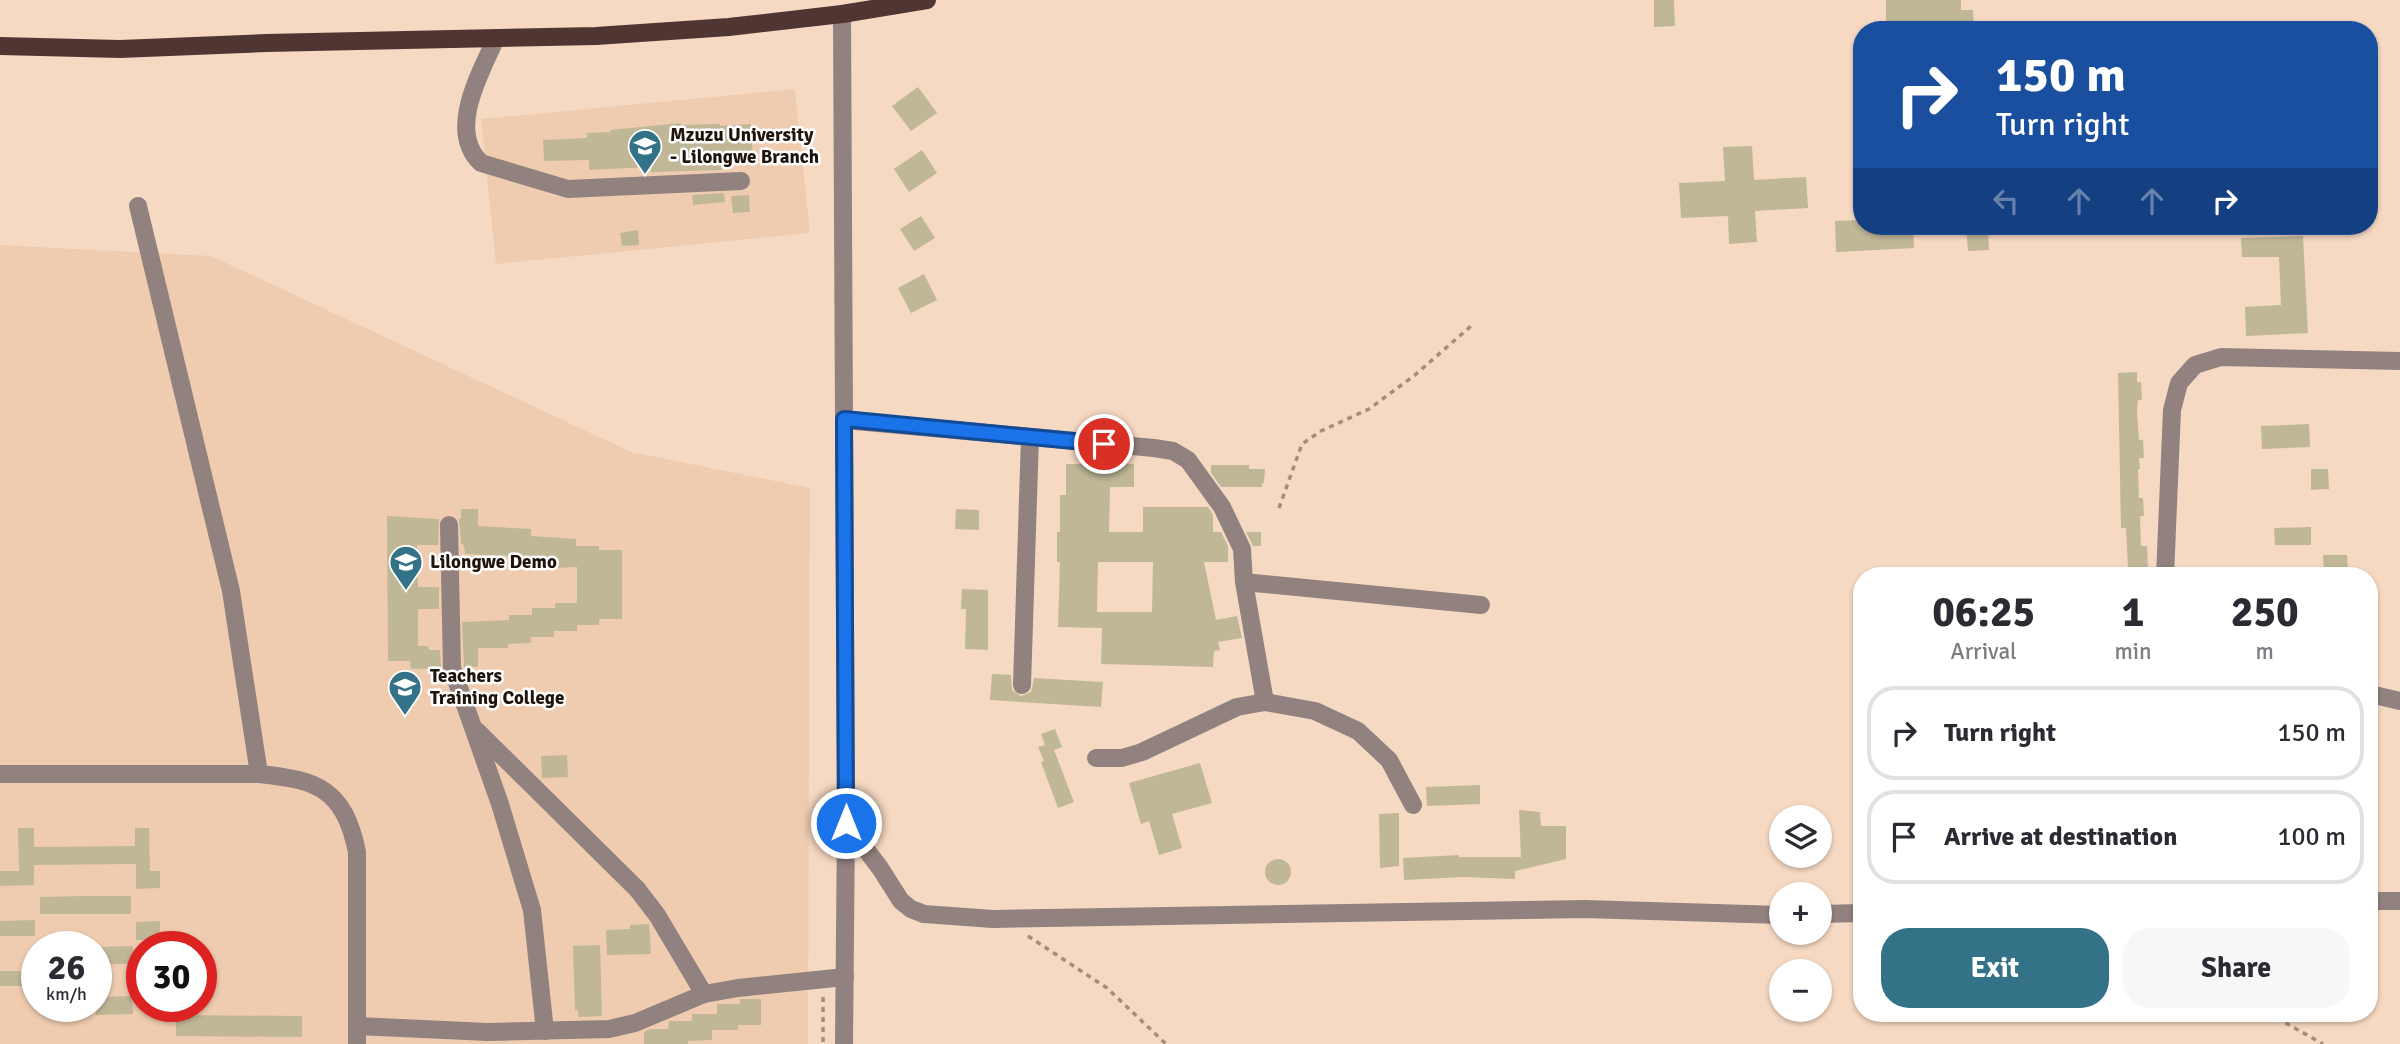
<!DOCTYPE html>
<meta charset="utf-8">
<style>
body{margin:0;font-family:Signika,sans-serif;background:#f7f7f7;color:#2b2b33;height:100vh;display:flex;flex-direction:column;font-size:26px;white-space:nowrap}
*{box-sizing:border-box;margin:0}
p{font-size:23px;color:#7c7c81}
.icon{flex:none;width:38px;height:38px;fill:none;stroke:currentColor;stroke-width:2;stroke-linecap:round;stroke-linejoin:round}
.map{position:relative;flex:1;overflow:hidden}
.drawer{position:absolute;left:1853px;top:567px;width:525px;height:455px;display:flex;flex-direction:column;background:#fff;border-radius:28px;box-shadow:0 2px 5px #0004}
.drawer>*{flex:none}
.hud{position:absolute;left:1853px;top:21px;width:525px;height:214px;border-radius:28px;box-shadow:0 2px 5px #0004;background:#1a4fa0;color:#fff;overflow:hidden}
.fabs{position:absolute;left:1769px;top:805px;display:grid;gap:14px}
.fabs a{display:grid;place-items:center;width:63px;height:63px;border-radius:50%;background:#fff;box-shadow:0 2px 5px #0004;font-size:35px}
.speed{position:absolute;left:21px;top:931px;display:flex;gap:14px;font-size:35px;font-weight:700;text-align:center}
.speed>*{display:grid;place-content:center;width:91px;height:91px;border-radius:50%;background:#fff;box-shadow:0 2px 5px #0004;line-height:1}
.speed small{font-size:18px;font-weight:400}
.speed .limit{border:10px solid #d22;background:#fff;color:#111}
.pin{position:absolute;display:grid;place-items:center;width:60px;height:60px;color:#fff;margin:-30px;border:4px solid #fff;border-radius:50%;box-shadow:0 2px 7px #0007}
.me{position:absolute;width:77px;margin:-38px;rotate:0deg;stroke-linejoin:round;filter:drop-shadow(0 0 5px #0008)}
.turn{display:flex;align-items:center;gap:24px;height:147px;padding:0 28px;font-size:32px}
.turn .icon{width:91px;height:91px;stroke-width:2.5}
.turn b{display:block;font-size:49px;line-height:60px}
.lanes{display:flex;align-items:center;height:66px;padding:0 28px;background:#0003;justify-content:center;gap:35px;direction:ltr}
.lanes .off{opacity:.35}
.eta{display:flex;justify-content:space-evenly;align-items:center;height:119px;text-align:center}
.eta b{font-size:42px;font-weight:700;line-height:49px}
.cta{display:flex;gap:14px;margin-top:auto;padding:14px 28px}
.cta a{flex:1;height:80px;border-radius:28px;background:#337287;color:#fff;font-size:28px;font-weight:700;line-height:80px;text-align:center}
.cta a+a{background:#f7f7f7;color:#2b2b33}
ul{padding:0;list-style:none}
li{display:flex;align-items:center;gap:21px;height:94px;margin:0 14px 10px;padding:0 14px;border:4px solid #e1e1e2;border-radius:28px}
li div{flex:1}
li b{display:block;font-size:26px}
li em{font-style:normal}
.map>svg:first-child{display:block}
</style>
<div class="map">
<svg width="2400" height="1044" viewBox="0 0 2400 1044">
<rect width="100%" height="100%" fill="#f6d9c2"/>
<!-- built -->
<g fill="#efccb0" fill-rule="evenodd">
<path d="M795,89L810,233L496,264L481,119Z"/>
<path d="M0,245L211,256L631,452L810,488L808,1044H0ZM37,947H96V1006H37ZM142,947H201V1006H142Z"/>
</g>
<!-- building -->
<g fill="#c0b797" fill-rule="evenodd">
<path d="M1654,0H1674L1675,26L1654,27Z"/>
<path d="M1886,0H1961V10H1973L1974,30H1886Z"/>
<path d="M918,87L937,113L911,131L892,106Z"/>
<path d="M681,123V125L720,124V126L751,124L753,161L721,163L722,170L651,172V167L589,170V160L544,161L543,140L587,138V133L611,132L610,130Z"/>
<path d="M1752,146L1754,180L1806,177L1808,208L1755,211L1757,242L1729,244L1728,216L1681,218L1679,183L1725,181L1723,147Z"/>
<path d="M922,150L937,173L909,192L894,169Z"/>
<path d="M724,193L725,202L693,205L692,195Z"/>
<path d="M749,195L750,212L733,213L731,196Z"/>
<path d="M921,216L935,238L914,251L900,229Z"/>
<path d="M1862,220V226H1913L1914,248L1836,252L1835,221Z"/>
<path d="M1966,226H1988L1989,250L1968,251Z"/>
<path d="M638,230L639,245L622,246L620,233Z"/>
<path d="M2303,236L2308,333L2246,336L2245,307L2281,305L2279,257H2242L2241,238Z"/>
<path d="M924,274L937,300L911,313L898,288Z"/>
<path d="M2137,372V382H2141L2142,400H2138L2137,411L2139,440H2143L2144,458H2139L2140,469H2138L2139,498H2143L2144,516H2140L2141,546H2147L2148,569H2128L2126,528H2121L2118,373Z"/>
<path d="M2309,424L2310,447L2262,449L2261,426Z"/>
<path d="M1066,464H1134V487H1110L1109,532H1143V507H1208L1213,515V532H1221L1228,546V562H1204L1216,620L1237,616L1242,638L1218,642L1220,650L1214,651L1213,667L1101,664L1102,628L1058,627L1060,562H1057V532H1060V495H1066ZM1098,562H1153L1152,612H1097Z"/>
<path d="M1211,465H1249V469H1265L1264,483H1262V487H1221L1211,473Z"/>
<path d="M2311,469H2328L2329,489L2311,490Z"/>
<path d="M461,509H478V526L531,529V536L576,539V546H599V550H622V619H599V625H577V631H554V637H531V643L508,644V648H478V667H464L462,622L509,620V615H532V608H555V603H577V567L555,568V564H532V557L465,554L464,545L461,544L459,519H461Z"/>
<path d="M956,509L979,510V530L955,529Z"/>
<path d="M387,516L439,519L438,545H417L418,587H439V609H418V646H428L429,650H440L441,668L411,669L410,661H388Z"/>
<path d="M2311,527V545H2275L2274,528Z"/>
<path d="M1246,532H1261V546H1253Z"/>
<path d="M2323,555H2347L2348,570H2324Z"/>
<path d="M962,589L988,590V650L965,649L966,609H961Z"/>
<path d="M992,674L1011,675L1012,690L1021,696L1031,692L1034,678L1103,682L1101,707L990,700Z"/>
<path d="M1055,729L1062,747L1054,750L1074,802L1058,808L1041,762L1044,761L1038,747L1045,745L1041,734Z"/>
<path d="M567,755L568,777L542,778L541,756Z"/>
<path d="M1200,763L1212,803L1172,814L1182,848L1159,855L1149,821L1141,824L1129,783Z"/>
<path d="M1480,785V804L1427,806L1426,787Z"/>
<path d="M1519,810L1540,812L1541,826H1566V859L1515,871V879L1464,877L1404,880L1403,858L1459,855V857H1521Z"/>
<path d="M1399,813V866L1380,868L1379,814Z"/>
<path d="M18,828H34V847L135,846V828H149L150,871H160V888L136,889V864L34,865V885L0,886V871H19Z"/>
<circle cx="1278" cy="872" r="13"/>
<path d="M85,896H131V914H40V897Z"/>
<path d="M35,920V936H0V921Z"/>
<path d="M160,921V940H136V922Z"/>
<path d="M649,924L651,954L607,955L606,930L630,929V925Z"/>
<path d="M600,945L602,1016L578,1017V1010L575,1011L573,946Z"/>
<path d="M133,946V964H96V947Z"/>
<path d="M0,971H35L36,986H0Z"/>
<path d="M132,996L133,1014L96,1015V997Z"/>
<path d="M740,999H761V1025H738V1030H712V1040L688,1041V1044H644V1032L650,1029H668L669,1021H692V1014H717V1004H740Z"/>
<path d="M176,1015L302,1016V1037L176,1036Z"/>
</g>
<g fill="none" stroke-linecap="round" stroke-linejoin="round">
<!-- path -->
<g stroke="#a38d7c" stroke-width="3.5" stroke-dasharray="5 5" stroke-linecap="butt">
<path d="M1279,508L1302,444L1321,431L1369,409L1415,375L1471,326"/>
<path d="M1028,936L1107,988L1166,1044"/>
<path d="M823,997V1044"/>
<path d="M2268,1013L2323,1044"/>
</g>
<!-- minor -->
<g stroke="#91817f" stroke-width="18">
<path d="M842,14L846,823L844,1044"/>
<path d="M495,40C480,74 447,131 481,163L568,189L741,181"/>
<path d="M138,206L231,591L259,774"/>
<path d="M844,420L1154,448L1173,451L1188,460L1222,507L1242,549L1244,582L1265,702"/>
<path d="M449,525L452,668L500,804L532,910L545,1031"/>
<path d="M2165,576L2172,410L2179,383L2195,365L2221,357L2400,361"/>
<path d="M1244,582L1481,605"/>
<path d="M1022,685L1030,437"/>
<path d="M2370,694L2400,701"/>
<path d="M477,731L637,889L657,915L704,994"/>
<path d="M1096,758H1122L1142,752L1237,707L1265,702L1315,711L1358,731L1389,760L1413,805"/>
<path d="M0,774H259C318,780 344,789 357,852V1044"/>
<path d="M846,823L880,868L901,901L911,909L924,914L993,919L1585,909L1782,915"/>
<path d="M2370,901H2400"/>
<path d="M1820,914L1862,913"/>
<path d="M357,1026L488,1032L609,1029L635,1023L704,994L738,988L845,977"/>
</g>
<!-- major -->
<path stroke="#503633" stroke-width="18" d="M0,46L120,49L266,43L596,36L729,27L842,14L927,0"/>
</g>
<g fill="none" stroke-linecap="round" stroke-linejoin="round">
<defs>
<path id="route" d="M846,823L844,419L1104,444"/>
</defs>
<!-- route casing -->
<use href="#route" stroke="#114b97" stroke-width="18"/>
<!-- route -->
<use href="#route" stroke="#1a73e8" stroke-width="12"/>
</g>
<!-- icons -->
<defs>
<symbol id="university-pin" viewBox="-11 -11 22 30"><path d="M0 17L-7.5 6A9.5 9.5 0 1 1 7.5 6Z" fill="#337287" stroke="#fff"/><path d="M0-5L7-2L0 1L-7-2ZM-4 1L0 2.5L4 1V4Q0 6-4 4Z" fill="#fff"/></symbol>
<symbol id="school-pin" viewBox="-11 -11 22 30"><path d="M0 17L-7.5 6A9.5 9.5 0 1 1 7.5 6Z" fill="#337287" stroke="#fff"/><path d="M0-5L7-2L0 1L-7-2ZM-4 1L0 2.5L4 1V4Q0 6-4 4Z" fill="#fff"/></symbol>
</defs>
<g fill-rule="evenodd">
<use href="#university-pin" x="626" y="127" width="38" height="52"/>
<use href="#school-pin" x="387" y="543" width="38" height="52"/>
<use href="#university-pin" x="386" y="668" width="38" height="52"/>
</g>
<g text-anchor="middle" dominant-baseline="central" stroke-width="5" stroke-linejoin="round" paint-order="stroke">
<!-- poi labels -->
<g font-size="19" font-weight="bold" fill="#1e140c" stroke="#fff" text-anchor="start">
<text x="670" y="135">Mzuzu University<tspan x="670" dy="22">- Lilongwe Branch</tspan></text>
<text x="430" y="562">Lilongwe Demo</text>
<text x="430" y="676">Teachers<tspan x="430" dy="22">Training College</tspan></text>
</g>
</g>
</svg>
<div class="fabs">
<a><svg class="icon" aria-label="layers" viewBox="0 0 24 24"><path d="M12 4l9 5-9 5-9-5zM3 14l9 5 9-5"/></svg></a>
<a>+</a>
<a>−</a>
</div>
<div class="speed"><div>26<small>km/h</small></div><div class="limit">30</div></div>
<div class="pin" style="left:1104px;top:444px;background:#d93025"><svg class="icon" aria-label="arrive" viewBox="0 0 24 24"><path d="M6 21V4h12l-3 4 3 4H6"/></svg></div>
<svg class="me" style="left:846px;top:823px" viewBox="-20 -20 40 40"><circle r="17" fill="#1a73e8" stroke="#fff" stroke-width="3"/><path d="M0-11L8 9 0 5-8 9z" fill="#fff"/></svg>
<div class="hud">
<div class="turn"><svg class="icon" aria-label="right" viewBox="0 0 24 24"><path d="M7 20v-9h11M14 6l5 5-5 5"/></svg><div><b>150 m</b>Turn right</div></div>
<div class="lanes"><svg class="icon off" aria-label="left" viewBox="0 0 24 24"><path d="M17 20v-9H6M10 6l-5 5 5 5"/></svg><svg class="icon off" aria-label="ahead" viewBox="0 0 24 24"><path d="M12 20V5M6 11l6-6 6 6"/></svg><svg class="icon off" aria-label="ahead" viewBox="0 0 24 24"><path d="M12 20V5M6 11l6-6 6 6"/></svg><svg class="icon" aria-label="right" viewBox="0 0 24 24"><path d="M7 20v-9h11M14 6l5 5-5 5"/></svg></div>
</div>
<section class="drawer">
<div class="eta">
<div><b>06:25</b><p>Arrival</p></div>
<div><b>1</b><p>min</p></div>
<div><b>250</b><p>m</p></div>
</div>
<ul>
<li><svg class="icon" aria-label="right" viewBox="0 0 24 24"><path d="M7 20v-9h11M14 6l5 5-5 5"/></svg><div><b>Turn right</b></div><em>150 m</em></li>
<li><svg class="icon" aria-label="arrive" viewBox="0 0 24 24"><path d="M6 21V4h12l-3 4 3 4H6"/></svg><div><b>Arrive at destination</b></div><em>100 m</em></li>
</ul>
<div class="cta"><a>Exit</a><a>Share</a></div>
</section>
</div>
